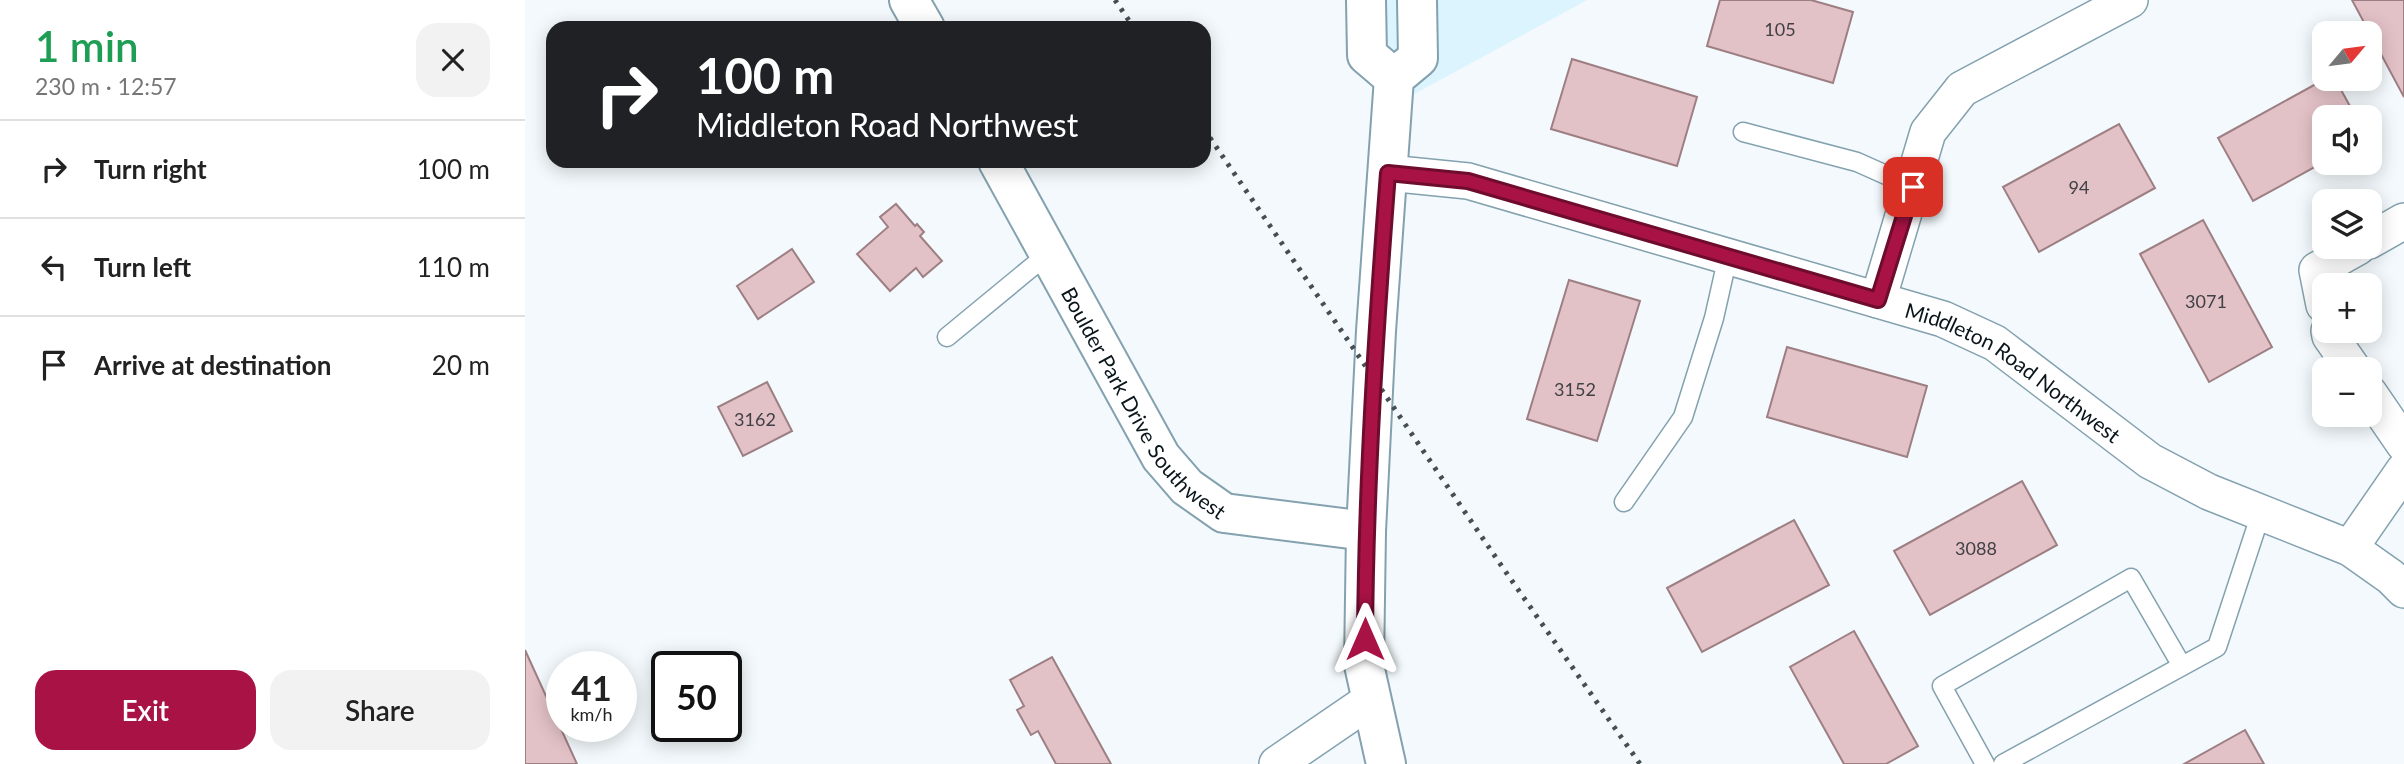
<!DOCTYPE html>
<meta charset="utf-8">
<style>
body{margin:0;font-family:Lato,sans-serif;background:#f2f2f2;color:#222;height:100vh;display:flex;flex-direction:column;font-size:26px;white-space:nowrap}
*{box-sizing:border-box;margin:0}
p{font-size:23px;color:#767676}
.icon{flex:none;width:38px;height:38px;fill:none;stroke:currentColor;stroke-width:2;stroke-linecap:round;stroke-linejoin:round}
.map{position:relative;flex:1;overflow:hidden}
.sheet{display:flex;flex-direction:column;background:#fff;width:525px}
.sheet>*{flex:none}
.hud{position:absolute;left:21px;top:21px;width:665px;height:147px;border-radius:21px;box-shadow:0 4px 18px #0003;background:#202124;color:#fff;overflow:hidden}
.needle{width:46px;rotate:61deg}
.controls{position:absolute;left:1787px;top:21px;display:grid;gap:14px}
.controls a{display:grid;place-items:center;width:70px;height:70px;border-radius:14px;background:#fff;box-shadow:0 4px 18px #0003;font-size:35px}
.speed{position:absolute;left:21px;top:651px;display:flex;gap:14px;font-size:35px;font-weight:700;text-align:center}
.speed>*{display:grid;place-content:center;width:91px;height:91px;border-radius:50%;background:#fff;box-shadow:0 4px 18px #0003;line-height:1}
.speed small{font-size:18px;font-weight:400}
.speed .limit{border:4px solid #111;border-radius:10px;background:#fff;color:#111}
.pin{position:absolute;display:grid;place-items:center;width:60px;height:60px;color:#fff;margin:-30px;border-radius:14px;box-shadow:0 4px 10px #0006}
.me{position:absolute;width:77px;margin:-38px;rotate:0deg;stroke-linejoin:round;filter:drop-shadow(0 0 5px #0008)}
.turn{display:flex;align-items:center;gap:24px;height:147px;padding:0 35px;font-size:32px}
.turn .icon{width:91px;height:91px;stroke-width:2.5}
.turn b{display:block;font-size:49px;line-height:60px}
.round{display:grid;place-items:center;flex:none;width:74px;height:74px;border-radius:21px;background:#f2f2f2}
.summary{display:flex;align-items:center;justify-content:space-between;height:119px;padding:0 35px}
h1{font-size:42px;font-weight:600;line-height:52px;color:#1e9e55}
.action{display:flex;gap:14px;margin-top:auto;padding:14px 35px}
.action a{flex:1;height:80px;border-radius:21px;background:#a81245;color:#fff;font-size:28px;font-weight:600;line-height:80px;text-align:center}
.action a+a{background:#f2f2f2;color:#222}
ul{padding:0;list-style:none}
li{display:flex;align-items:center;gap:21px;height:98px;padding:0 35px;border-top:2px solid #e0e0e0}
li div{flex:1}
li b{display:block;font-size:26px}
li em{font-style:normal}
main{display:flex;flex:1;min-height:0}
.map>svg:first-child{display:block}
</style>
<main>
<section class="sheet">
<div class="summary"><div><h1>1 min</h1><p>230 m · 12:57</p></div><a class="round"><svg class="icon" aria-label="close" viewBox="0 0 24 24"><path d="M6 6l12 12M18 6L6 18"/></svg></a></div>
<ul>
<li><svg class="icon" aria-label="right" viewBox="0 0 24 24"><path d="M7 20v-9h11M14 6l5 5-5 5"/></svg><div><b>Turn right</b></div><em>100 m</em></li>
<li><svg class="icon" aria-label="left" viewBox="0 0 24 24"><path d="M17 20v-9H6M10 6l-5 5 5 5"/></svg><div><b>Turn left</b></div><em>110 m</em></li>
<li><svg class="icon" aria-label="arrive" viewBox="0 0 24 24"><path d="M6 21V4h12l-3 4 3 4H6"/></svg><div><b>Arrive at destination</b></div><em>20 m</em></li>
</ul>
<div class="action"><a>Exit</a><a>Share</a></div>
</section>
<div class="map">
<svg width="1879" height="764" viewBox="0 0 1879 764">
<rect width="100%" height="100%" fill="#f3f9fc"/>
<!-- built -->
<path fill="#dcf4fe" d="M855,0H1062L858,111Z"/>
<!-- building -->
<g fill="#e3c2c7" stroke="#9d7f83" stroke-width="2">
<path d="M1195,0H1286L1328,12L1308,83L1182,46Z"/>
<path d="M1827,0H1879V97Z"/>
<path d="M1047,59L1172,97L1152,166L1026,129Z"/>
<path d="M1800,79H1810L1831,117H1799V162L1728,201L1693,138Z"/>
<path d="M1594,124L1630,188L1514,252L1478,187Z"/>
<path d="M371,204L390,226L392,224L399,232L395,236L417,261L398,277L391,268L365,291L332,254L363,227L355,217Z"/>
<path d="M1678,220L1747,347L1684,382L1615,254Z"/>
<path d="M267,249L289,282L233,319L212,286Z"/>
<path d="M1044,280L1115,301L1072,441L1002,419Z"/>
<path d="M1262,347L1402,386L1382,457L1242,417Z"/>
<path d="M242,382L267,431L218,456L193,407Z"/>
<path d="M1497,481L1532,545L1405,615L1369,551Z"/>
<path d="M1269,520L1304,585L1177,652L1142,588Z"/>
<path d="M1329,631L1393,746L1361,764H1319L1265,667Z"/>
<path d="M0,650L52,764H0Z"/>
<path d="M527,657L586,764H531L513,731L506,735L492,710L499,706L485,680Z"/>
<path d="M1720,730L1739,764H1659Z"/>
</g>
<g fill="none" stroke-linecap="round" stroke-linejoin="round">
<defs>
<g id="service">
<path d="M1218,132L1332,162L1388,187"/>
<path d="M422,337L524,253"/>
<path d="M1099,502L1158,417L1189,318L1203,256"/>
<path d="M1460,764L1417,686L1606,578L1657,666"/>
<path d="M1478,764L1692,647L1736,513"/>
</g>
<g id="minor">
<path id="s1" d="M863,173L943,181L1418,319L1470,343L1625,461L1684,492L1825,548L1866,577L1879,590"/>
<path d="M1844,241L1879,221"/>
<path d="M1353,300L1403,132L1437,89L1605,0"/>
<path d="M1799,305L1792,270L1833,247"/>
<path d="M1804,331L1805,336L1828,369"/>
<path d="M1844,393L1879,444"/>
<path d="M1825,548L1879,470"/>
<path d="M752,764L847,699"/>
</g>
<g id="tertiary">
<path d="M384,0L400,28"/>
<path id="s2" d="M473,161L636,457L662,487L699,513L841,531"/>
</g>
<g id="secondary">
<path d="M841,0L842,55L869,78"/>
<path d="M861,764L839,665L841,531L851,331L869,78L893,58L892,0"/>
</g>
</defs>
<!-- service casing -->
<use href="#service" stroke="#83a1ae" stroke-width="21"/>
<!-- minor casing -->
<use href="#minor" stroke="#83a1ae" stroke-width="38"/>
<!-- tertiary casing -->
<use href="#tertiary" stroke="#83a1ae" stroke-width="42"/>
<!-- secondary casing -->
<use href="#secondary" stroke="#83a1ae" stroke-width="42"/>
<!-- service -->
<use href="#service" stroke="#fff" stroke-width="18"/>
<!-- minor -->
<use href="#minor" stroke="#fff" stroke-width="35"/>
<!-- tertiary -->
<use href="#tertiary" stroke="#fff" stroke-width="38"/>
<!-- secondary -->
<use href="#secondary" stroke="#fff" stroke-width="38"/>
<!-- rail -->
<g stroke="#454f53" stroke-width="5" stroke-dasharray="3.5 7" stroke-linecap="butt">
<path d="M590,0L609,28"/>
<path d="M679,129L978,568L1115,764"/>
</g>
</g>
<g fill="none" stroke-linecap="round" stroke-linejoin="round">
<defs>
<path id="route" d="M840,639C841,483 851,328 863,173L943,181L1353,300L1388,187"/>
</defs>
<!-- route casing -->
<use href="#route" stroke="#6d0c2d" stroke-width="18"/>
<!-- route -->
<use href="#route" stroke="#a81245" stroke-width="12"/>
</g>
<g text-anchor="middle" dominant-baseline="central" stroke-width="5" stroke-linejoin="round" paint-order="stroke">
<!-- number labels -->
<g font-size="18" fill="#404045">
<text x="1255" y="29">105</text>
<text x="1554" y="187">94</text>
<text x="1681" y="301">3071</text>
<text x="1050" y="389">3152</text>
<text x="230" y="419">3162</text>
<text x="1451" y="548">3088</text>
</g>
<!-- street labels -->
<g font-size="21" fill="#0a151a" stroke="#fff">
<text stroke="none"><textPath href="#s1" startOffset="662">Middleton Road Northwest</textPath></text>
<text stroke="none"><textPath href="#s2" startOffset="284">Boulder Park Drive Southwest</textPath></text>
</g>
</g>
</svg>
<div class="controls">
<a><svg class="needle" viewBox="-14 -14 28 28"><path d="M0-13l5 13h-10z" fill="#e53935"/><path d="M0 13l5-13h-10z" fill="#767676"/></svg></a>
<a><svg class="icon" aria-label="sound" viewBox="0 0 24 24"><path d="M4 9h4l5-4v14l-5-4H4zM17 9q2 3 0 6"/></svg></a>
<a><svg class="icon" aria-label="layers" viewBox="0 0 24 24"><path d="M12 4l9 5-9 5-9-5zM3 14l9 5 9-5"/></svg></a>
<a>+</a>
<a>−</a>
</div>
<div class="speed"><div>41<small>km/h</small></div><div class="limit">50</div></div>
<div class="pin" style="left:1388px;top:187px;background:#d93025"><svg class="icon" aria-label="arrive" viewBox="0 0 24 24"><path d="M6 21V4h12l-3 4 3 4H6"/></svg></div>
<svg class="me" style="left:840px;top:639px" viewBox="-20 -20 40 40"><path d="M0-17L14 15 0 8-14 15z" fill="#a81245" stroke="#fff" stroke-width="4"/></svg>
<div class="hud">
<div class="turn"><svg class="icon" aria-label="right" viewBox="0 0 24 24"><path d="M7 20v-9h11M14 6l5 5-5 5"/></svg><div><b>100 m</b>Middleton Road Northwest</div></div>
</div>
</div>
</main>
